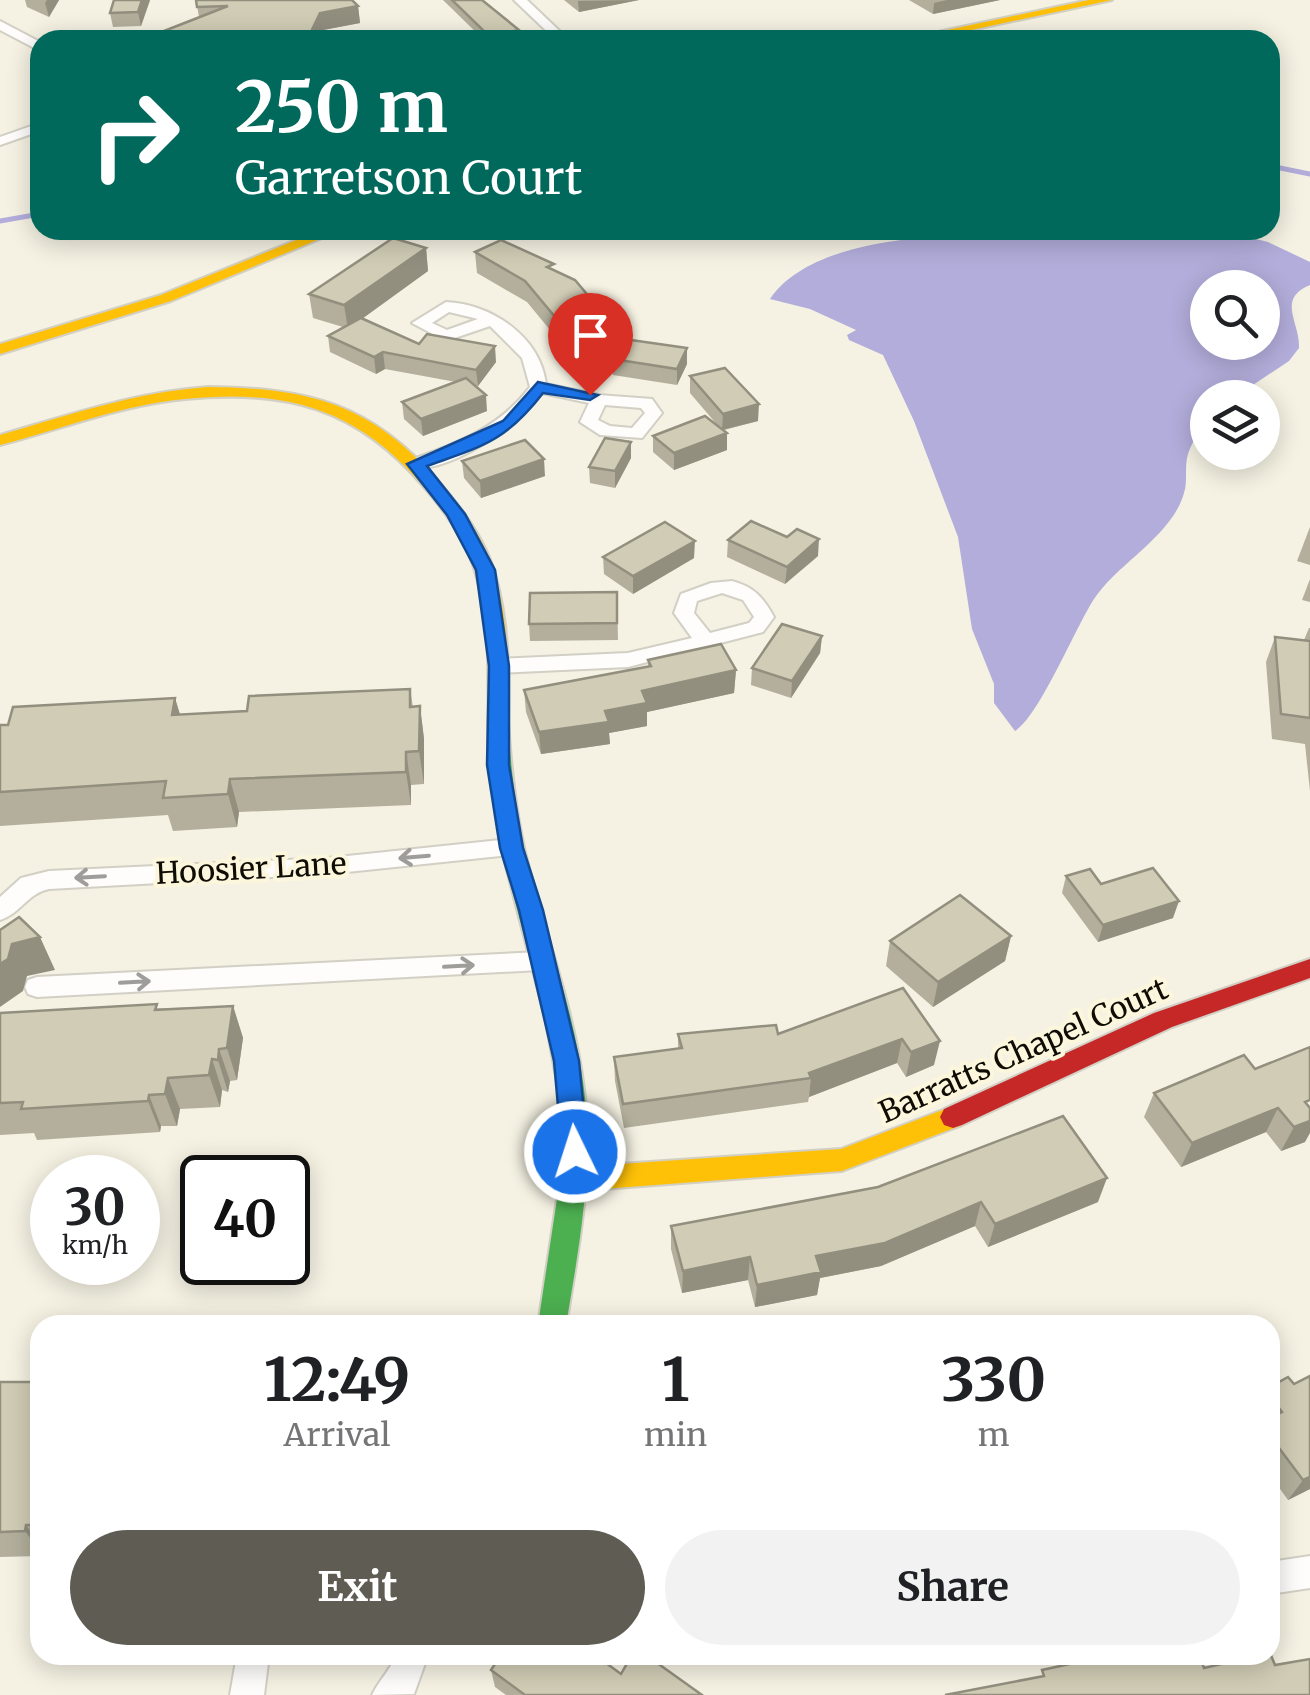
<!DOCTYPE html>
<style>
body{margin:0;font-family:Merriweather,serif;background:#f2f2f2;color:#202124;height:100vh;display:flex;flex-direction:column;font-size:38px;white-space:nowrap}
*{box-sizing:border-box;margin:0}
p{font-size:32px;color:#757577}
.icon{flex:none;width:55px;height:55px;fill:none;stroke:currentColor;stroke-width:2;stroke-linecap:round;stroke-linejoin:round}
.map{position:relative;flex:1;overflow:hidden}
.side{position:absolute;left:30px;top:1315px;width:1250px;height:350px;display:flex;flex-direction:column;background:#fff;border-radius:30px;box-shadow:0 5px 25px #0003}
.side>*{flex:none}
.guide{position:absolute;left:30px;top:30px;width:1250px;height:210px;border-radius:30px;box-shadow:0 5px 25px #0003;background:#00695c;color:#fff;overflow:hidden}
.buttons{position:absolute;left:1190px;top:270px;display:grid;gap:20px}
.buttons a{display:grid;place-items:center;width:90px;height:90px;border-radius:50%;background:#fff;box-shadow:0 5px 25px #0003;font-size:50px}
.speed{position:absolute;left:30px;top:1155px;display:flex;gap:20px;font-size:50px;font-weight:700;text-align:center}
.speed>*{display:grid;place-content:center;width:130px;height:130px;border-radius:50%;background:#fff;box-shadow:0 5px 25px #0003;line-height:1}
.speed small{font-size:25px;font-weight:400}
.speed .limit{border:5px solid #111;border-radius:15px;background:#fff;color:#111}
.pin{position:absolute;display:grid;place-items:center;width:85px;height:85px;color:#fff;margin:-102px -42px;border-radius:50% 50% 50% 0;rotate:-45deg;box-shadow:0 0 10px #0007}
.pin .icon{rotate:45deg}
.me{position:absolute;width:110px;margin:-55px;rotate:356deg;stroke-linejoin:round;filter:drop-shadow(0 0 8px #0008)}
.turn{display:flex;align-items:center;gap:35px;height:210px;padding:0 40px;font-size:45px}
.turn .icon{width:130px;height:130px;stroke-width:2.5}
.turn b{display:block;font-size:70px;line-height:85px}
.eta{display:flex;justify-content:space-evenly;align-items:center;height:170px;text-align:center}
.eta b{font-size:60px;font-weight:700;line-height:70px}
.action{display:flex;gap:20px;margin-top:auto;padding:20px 40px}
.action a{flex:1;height:115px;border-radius:60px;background:#5f5c53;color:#fff;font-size:40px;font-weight:700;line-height:115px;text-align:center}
.action a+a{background:#f2f2f2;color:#202124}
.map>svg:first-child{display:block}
</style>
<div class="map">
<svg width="1310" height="1695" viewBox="0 0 1310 1695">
<rect width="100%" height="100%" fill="#f5f2e3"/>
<!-- water -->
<path fill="#b3addb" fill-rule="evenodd" d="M1058,230H1220L1268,242L1310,262V285C1276,299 1300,322 1299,348L1289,361L1235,397L1208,398C1208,421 1196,432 1188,454C1184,467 1188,481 1184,493C1172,536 1118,563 1094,599C1074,630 1040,715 1015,731L994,703V684L972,629L958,537L914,421L883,355L849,340L847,335L856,330L810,309L770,299C819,227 978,236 1058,230ZM1208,288H1262V342H1208Z"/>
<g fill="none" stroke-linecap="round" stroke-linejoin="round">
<!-- stream -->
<g stroke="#b3addb" stroke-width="5">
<path d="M1270,166L1310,174"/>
<path d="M0,221L40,214"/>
</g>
<defs>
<g id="street">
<path d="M514,0H527L569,40H556Z"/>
<path d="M0,21L40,42V51L0,30Z"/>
<path d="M40,123V131L0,145V137Z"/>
<path d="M446,302C491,304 540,336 546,384L599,395L652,399L662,413L642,438L600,435L580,422L589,403L542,393C519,425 451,473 410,468V460C457,444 499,428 530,387L522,358L490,326L446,341L412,323ZM449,312L478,319L447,330L432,323ZM605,405L641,408L645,413L632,428L610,426L598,420Z"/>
<path d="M732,581C754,587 763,597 774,617L763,632L628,667L499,673L489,666L499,659L628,653L692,638L674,613L681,594L711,583ZM722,593L743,600L754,617L749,623L710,633L694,613L697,601Z"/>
<path d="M511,839L522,847L511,855L328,874L49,889C28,893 20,914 0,920V897L21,878L49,871L328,858Z"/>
<path d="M540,952L548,954L552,961L548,968L540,970L37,997L28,994L25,987L28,980L37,977Z"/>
<path d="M1310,1556V1588L1270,1594V1562Z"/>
<path d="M237,1655H269L264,1695H230Z"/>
<path d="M396,1655H428L414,1694L372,1695C379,1680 390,1671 396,1655Z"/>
</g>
<path id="fast" d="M498,716L508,723C511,767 515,809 525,852C544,931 574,1008 584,1089C594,1168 579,1248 566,1325H538L558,1192L559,1093L545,1017L502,851L489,766L488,723Z"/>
<g id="slow">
<path d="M1089,0H1112L924,40H900Z"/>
<path d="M321,230H341L171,301L0,354V344L161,295Z"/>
<path d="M208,387C308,388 371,403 438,481C461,507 484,538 494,571C509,620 509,673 508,723L505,728L498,730L488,723C489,673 490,620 475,571C466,540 445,511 424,487C357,408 286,389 185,399C121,405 62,429 0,445V435C69,415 136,392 208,387Z"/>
<path d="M953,1106L962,1109L966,1117L962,1125L842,1171L576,1191L567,1187L563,1179L567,1171L576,1167L841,1149Z"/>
</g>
<path id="jam" d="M1310,959V978L1172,1027L962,1125L953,1128L944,1125L940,1117L944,1109L1154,1013Z"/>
</defs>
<!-- street casing -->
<use href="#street" stroke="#d2cfc4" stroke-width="4"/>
<!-- fast casing -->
<use href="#fast" stroke="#d2cfc4" stroke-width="4"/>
<!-- slow casing -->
<use href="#slow" stroke="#d2cfc4" stroke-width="4"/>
<!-- jam casing -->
<use href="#jam" stroke="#d2cfc4" stroke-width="4"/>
<!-- street -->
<use href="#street" fill="#fefdfb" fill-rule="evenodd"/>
<!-- fast -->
<use href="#fast" fill="#4caf50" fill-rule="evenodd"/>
<!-- slow -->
<use href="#slow" fill="#ffc107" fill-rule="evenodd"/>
<!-- jam -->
<use href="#jam" fill="#c62828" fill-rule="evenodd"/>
</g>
<!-- wall -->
<g fill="#b3af9c">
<path d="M25,0H59L49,17L27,7Z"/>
<path d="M114,0H150L141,26L113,27L110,13Z"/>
<path d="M196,0L358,6L360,23L323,30L318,40H166L164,31L199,17Z"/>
<path d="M443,0H482L519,30L520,40H484Z"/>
<path d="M564,0H639L579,12Z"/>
<path d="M909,0H1000L933,14Z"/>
<path d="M426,248L428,271L363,318L419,344L496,362L478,386H474L487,411L423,436L404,419L402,402L456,382L385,369L376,374L330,352L328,336L343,327L313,318L309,294Z"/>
<path d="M475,252L554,270L619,332L620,347L687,364L677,385L613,375V359L616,353L577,363L527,302L477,273Z"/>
<path d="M690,376L758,421L724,430L727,450L674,470L653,452V436L719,427L690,393Z"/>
<path d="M631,458L615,488L590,483L589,467Z"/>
<path d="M462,461L545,476L481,498L464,478Z"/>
<path d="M1310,527V565L1297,561Z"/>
<path d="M728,540L818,556L785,584L727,557Z"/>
<path d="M603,557L694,558L633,594L604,574Z"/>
<path d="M1310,579V602L1302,600Z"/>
<path d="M617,592L618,640L530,641L529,624Z"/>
<path d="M1309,628H1310V791L1305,744L1272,739L1266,662L1275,637L1304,640Z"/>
<path d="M822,636L820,653L791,698L751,685L752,668Z"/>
<path d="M648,660L736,670L734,693L647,712V726L609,733L610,744L541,754L526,712L524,690L648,667Z"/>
<path d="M410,689L413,707L420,706L424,739V784L411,785V805L239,812L237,827L173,831L168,815L0,826V725L175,698L180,715L247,711Z"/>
<path d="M1066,876L1101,884L1173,918L1098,942L1062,893Z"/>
<path d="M1011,936L1005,961L933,1007L886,966L890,941Z"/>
<path d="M903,988L934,1065L906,1077L897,1063L809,1097L808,1102L624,1128L615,1081L614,1057L678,1048V1034H778Z"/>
<path d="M233,1006L243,1038L237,1080L230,1081L228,1092L222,1090L220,1107L180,1109L177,1126H161L160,1132L37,1140L34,1133L0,1135V1013Z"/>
<path d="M1255,1069L1305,1142L1281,1151L1266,1132L1181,1167L1144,1117L1154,1093Z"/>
<path d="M878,1187L1098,1202L988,1247L975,1226L881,1266L820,1278L817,1295L755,1307L748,1280L682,1293L671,1249V1226Z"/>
<path d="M0,1382H40V1556L0,1557Z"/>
<path d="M1294,1384L1310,1489L1288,1500L1270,1475V1387Z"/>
<path d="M491,1670L621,1674L702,1695H506L495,1687Z"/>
</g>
<!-- shaded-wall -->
<g fill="#928f7f">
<path d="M47,0H59L49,17L45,3Z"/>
<path d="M142,0H150L141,26L138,12Z"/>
<path d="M639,0L579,12L578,1Z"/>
<path d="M947,0H1000L933,14L934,3Z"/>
<path d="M358,6L360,23L323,30L318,40H307L320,13Z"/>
<path d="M519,30L520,40H490L489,36Z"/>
<path d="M426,248L428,271L348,329L344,305Z"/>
<path d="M619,332L620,352L577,363L576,342Z"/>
<path d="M495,346L496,362L478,386L476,370Z"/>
<path d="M687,348V364L677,385V369Z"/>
<path d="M383,352L385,369L376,374L374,357Z"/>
<path d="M486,395L487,411L423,436L421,419Z"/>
<path d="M759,404L758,421L722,430L723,414Z"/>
<path d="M727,433V450L674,470V453Z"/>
<path d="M631,442V458L615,488V471Z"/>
<path d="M544,459L545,476L481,498L480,481Z"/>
<path d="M819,539L818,556L785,584L787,567Z"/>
<path d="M695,541L694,558L633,594V576Z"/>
<path d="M822,636L820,653L791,698L792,681Z"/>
<path d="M736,670L734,693L647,712V726L609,733L610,744L541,754L539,732L642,691Z"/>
<path d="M175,698L185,731L172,715Z"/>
<path d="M420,706L424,739V784L419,751Z"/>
<path d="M406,752L411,785V805L406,772Z"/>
<path d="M230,779L239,812L237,827L228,794Z"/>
<path d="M1179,901L1173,918L1098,942L1103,925Z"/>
<path d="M1011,936L1005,961L933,1007L938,982Z"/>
<path d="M40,937L55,970L27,976L23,991L0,1007V964L12,944Z"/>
<path d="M233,1006L243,1038L237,1080L227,1048Z"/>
<path d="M902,1039L897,1063L809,1097L811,1078L809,1073Z"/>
<path d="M940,1041L934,1065L906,1077L911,1052Z"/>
<path d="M219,1049L230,1081L228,1092L218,1060Z"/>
<path d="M212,1059L222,1090L220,1107L209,1075Z"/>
<path d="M168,1078L180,1109L177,1126L165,1094Z"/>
<path d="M149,1095L161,1126L160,1132L148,1101Z"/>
<path d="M1278,1108L1266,1132L1181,1167L1192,1143Z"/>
<path d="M1310,1121V1133L1305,1142L1281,1151L1294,1127Z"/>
<path d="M1107,1178L1098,1202L988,1247L995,1224Z"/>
<path d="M981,1202L975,1226L881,1266L820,1278L817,1295L755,1307L757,1285L816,1256Z"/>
<path d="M750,1257L748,1280L682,1293L683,1271Z"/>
<path d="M1310,1477V1489L1288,1500L1303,1480Z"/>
<path d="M26,1525L40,1544V1551L25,1531Z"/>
</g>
<!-- building -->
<g fill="#d0ccb5" stroke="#928f7f" stroke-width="2.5">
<path d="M114,0H142L138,12L110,13Z"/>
<path d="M196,0H352L358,6L320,13L307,40H168L164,31L228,6L197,7Z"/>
<path d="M452,0H482L519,30L489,36Z"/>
<path d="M393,238L426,248L344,305L309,294Z"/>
<path d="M501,240L554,264L547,267L575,280L619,332L576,342L525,281L475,252Z"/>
<path d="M361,318L419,344L427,334L495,346L476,370L383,352L374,357L328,336Z"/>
<path d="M624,339L687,348L677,369L613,359Z"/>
<path d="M725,368L759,404L723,414L690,376Z"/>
<path d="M466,378L486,395L421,419L402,402Z"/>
<path d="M705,416L727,433L674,453L653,436Z"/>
<path d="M605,438L631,442L615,471L589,467Z"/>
<path d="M525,440L544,459L480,481L462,461Z"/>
<path d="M751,521L787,537L797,529L819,539L787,567L728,540Z"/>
<path d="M665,522L695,541L633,576L603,557Z"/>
<path d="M617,592V623L529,624L530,593Z"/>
<path d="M782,624L822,636L792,681L752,668Z"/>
<path d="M1275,637L1310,641V718L1281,714Z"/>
<path d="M721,644L736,670L642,691L647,703L605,711L609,722L539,732L524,690L651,666L648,660Z"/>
<path d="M410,689V707L420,706L419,751L406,752V772L230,779L228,794L163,798L166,781L0,792V725H8L13,707L175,698L172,715L247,711L249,696Z"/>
<path d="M1153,868L1179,901L1103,925L1066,876L1090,869L1101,884Z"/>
<path d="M960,895L1011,936L938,982L890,941Z"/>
<path d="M19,917L40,937L12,944L8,959L0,964V930Z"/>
<path d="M903,988L940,1041L911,1052L902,1039L809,1073L811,1078L623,1104L614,1057L682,1048L678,1034L776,1025L778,1034Z"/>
<path d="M157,1004L155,1010L233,1006L227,1048L219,1049L218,1060L212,1059L209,1075L168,1078L165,1094L149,1095L148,1101L21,1109L23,1102L0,1103V1013Z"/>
<path d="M1310,1047V1100L1305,1102L1310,1108V1121L1294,1127L1278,1108L1192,1143L1154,1093L1244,1055L1255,1069Z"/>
<path d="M1063,1116L1107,1178L995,1224L981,1202L885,1243L816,1256L821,1272L757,1285L750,1257L683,1271L671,1226L878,1187Z"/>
<path d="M1310,1376V1477L1303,1480L1270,1436V1418L1282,1412L1270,1396V1387L1288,1377L1294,1384Z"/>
<path d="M0,1382H40V1525H26L25,1531L0,1532Z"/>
<path d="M1270,1653L1275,1665L1310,1659V1695H945L1044,1676L1042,1670L1111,1655H1199L1204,1668L1260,1655H1270Z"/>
<path d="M501,1655H595L621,1674L632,1655H646L702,1695H525L491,1670Z"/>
</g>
<!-- one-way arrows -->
<defs><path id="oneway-shaft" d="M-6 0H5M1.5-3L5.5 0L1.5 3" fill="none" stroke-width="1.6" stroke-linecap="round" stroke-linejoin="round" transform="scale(2.5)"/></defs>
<g stroke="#9e9d99">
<use href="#oneway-shaft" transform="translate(414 857) rotate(175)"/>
<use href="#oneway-shaft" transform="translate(90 877) rotate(177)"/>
<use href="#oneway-shaft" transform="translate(459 966) rotate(-3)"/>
<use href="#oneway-shaft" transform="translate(135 982) rotate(-3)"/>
</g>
<!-- route -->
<path fill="#1a73e8" stroke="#114b97" stroke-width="2.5" d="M538,382L598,395L590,400L543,393C505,442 483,446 427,466L465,514L495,570L509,666V765L523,848L543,910L579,1061L588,1152L584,1160H566L562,1152L554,1061L519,910L500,848L487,765L489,666L476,570L447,515L407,464L503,421Z"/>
<g text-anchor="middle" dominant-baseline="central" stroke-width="8" stroke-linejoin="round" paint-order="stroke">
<!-- street labels -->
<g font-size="30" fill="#0e0c05" stroke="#fcf7dc">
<text transform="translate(251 868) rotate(-3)">Hoosier Lane</text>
<text transform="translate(1023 1050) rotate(-24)">Barratts Chapel Court</text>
</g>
</g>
</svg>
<div class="buttons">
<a><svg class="icon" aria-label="search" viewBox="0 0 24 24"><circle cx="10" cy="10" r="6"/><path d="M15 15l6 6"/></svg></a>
<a><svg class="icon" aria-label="layers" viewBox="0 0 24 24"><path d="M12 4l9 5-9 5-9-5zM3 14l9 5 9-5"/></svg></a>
</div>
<div class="speed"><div>30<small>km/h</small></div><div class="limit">40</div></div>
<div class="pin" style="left:590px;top:395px;background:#d93025"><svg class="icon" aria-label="arrive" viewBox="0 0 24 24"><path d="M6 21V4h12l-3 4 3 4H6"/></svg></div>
<svg class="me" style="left:575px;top:1152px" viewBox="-20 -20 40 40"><circle r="17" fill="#1a73e8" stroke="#fff" stroke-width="3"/><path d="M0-11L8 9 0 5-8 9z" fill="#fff"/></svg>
<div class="guide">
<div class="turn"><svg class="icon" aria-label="right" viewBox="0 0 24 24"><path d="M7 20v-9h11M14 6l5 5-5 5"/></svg><div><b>250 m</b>Garretson Court</div></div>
</div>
<section class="side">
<div class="eta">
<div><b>12:49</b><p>Arrival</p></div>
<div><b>1</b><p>min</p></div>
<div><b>330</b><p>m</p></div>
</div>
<div class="action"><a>Exit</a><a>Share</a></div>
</section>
</div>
